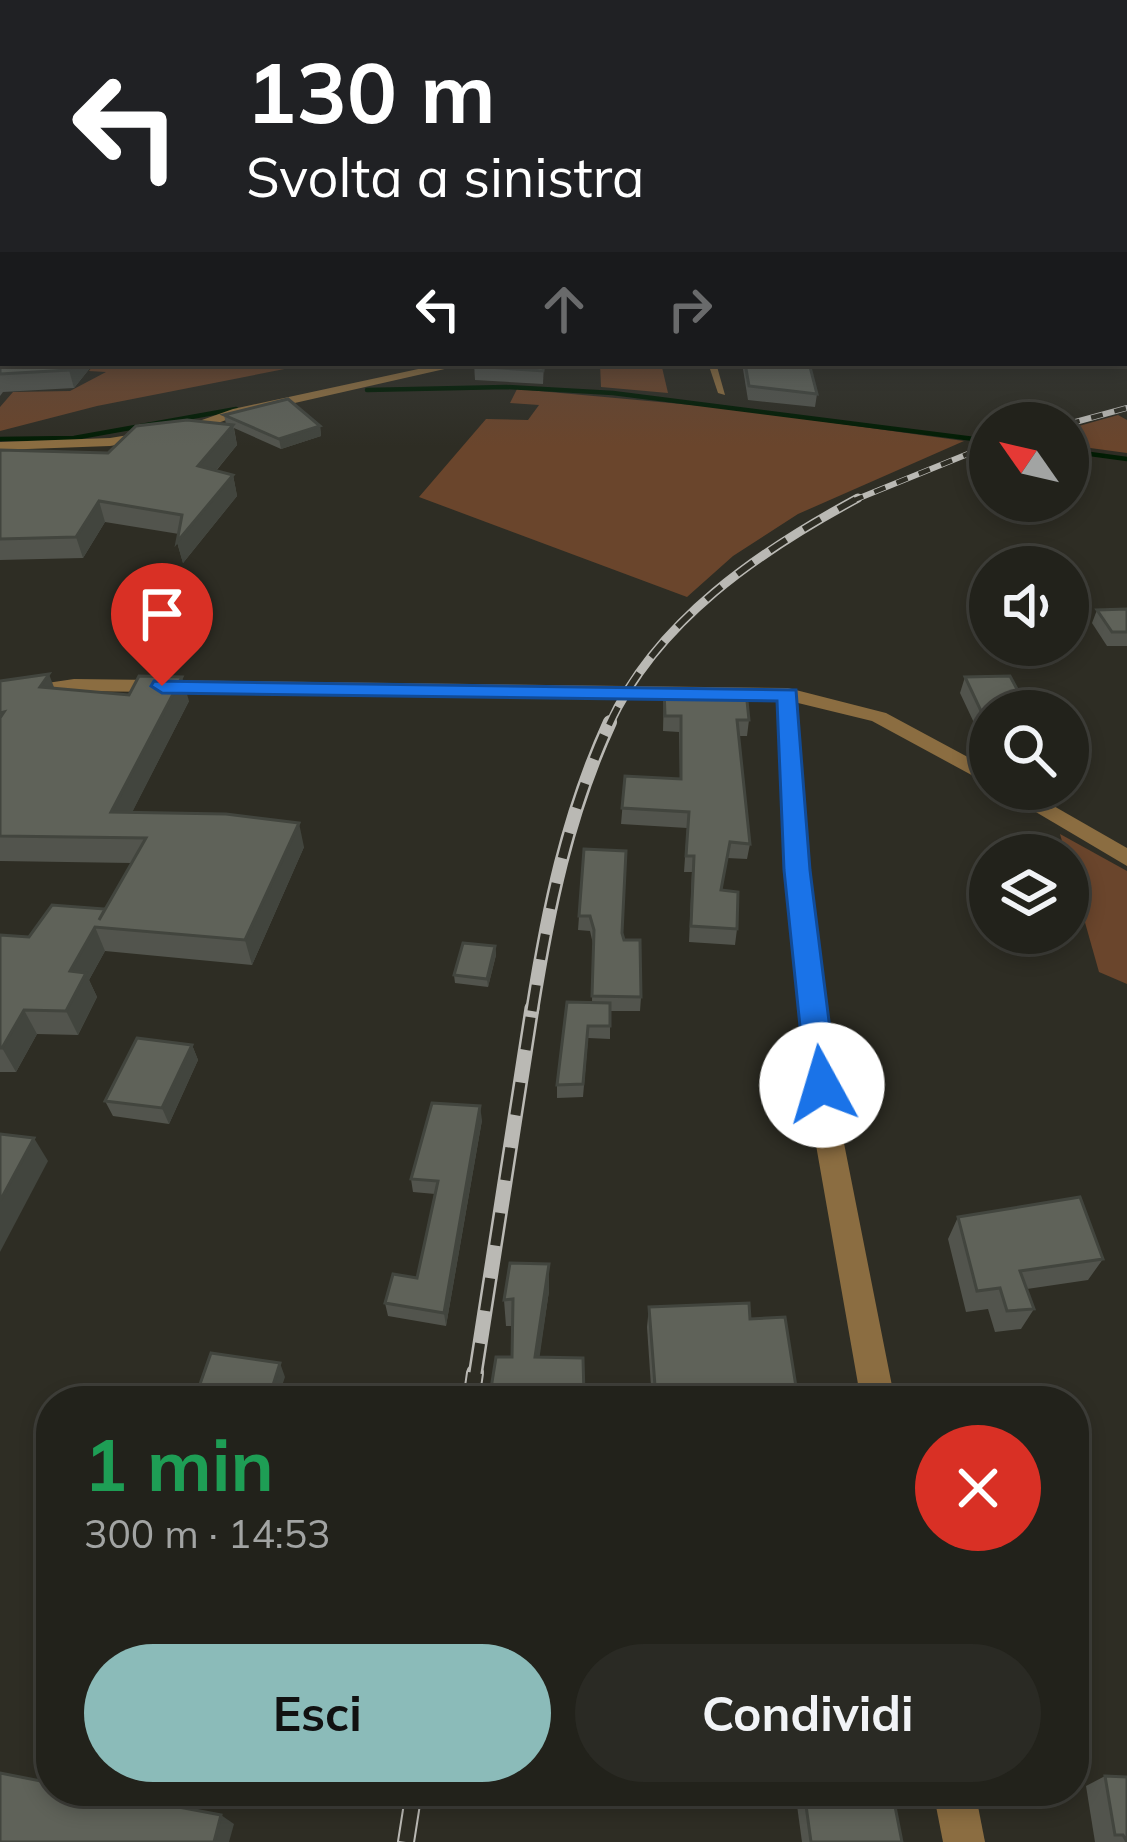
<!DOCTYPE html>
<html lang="it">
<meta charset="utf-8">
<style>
body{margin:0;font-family:Mulish,sans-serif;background:#2a2a24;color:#f1f3f6;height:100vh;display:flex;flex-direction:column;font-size:45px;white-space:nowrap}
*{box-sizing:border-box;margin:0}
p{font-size:39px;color:#a2a4a3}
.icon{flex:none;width:66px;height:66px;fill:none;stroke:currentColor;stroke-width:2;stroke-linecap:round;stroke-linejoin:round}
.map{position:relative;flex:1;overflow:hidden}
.drawer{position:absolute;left:36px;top:1386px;width:1053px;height:420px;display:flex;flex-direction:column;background:#22221b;border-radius:48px;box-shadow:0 6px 18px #0003,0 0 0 3px #3f3f3a}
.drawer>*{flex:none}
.hud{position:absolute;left:0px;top:0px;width:1128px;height:366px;box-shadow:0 6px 18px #0003,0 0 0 3px #3f3f3a;background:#202124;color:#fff;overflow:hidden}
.needle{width:78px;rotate:304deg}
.tools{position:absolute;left:969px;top:402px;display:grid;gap:24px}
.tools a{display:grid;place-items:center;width:120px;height:120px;border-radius:50%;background:#22221b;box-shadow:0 6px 18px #0003,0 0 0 3px #3f3f3a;font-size:60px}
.pin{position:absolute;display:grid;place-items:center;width:102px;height:102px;color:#fff;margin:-123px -51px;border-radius:50% 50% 50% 0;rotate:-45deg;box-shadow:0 0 12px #0007}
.pin .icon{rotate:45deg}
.me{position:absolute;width:132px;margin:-66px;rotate:354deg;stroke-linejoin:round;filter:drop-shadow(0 0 9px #0008)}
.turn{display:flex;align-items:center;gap:42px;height:252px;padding:0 48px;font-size:54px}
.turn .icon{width:156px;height:156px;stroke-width:2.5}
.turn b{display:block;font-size:84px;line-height:102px}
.lanes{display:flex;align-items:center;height:114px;padding:0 48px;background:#0003;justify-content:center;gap:60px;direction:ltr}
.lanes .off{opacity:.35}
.round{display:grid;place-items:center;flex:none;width:126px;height:126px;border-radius:63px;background:#2a2a24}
.head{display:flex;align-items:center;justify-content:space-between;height:204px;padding:0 48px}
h1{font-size:72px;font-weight:700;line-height:90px;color:#1e9e55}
.primary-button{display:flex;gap:24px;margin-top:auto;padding:24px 48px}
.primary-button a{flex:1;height:138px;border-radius:72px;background:#8bbbb9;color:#111;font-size:48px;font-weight:700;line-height:138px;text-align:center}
.primary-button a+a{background:#2a2a24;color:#f1f3f6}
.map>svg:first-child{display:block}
</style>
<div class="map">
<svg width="1127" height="1842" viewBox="0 0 1127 1842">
<rect width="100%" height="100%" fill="#2e2d24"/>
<!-- green -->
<g fill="#6a452c">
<path d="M95,363H315L97,406L0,431V407L13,392L70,391L106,372L89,371Z"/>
<path d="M661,363L668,393L601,387L600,364Z"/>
<path d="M517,389L725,408L964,441L798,514L733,556L687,597L419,497L486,419L528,420L539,405L510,403Z"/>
<path d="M1118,415L1127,420V453L1068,445V429Z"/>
<path d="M1060,834L1127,871V984L1099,972Z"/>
</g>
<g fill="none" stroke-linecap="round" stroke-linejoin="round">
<!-- stream -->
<g stroke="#021d04" stroke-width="4.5">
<path d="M367,390L506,387L613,393L990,441"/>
<path d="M0,439L74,438L236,409"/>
<path d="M1068,451L1127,459"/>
</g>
<!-- service -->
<g fill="#8b6d41" fill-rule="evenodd">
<rect x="0" y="199" width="3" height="4"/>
<rect x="1125" y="327" width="2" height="5"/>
<path d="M708,363H716L725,395L718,393Z"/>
</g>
<!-- minor -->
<g fill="#8b6d41" fill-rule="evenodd">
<path d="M446,363H471L237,416L188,434L110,446L0,450V442L110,438L185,426L233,409Z"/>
<path d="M74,679L788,688L886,713L990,769V785L872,721L798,703L809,870L841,1128L895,1401H861L813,1128L785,870L778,700L74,691L0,702V690Z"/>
<path d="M997,789H1024L1127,848V866Z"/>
<path d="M933,1791H975L985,1842H943Z"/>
</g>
<!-- trunk -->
<g fill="#f0bc6a" fill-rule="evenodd">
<rect x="0" y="203" width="3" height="8"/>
<rect x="0" y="229" width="3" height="8"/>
<rect x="1125" y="253" width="2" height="10"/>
</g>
<defs>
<g id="rail-far4">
<path d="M1068,424L1127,408"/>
<path d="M852,501L990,445"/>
</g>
<path id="rail-far3" d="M609,725C657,620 760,551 858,498"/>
<path id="rail-far2" d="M532,1011C548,910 567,815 610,722"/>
<path id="rail-far1" d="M475,1376L532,1008"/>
<g id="rail">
<path d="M471,1401L475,1373"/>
<path d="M406,1842L414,1791"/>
</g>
</defs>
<!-- rail-far4 casing -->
<use href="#rail-far4" stroke="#bab9b4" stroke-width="6"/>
<!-- rail-far3 casing -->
<use href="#rail-far3" stroke="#bab9b4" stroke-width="9"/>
<!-- rail-far2 casing -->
<use href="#rail-far2" stroke="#bab9b4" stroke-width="14"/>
<!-- rail-far1 casing -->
<use href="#rail-far1" stroke="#bab9b4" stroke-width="15"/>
<!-- rail casing -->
<use href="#rail" stroke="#bab9b4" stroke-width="18"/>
<!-- rail-far4 -->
<use href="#rail-far4" stroke="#2e2d24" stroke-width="4.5" stroke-dasharray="12" stroke-linecap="butt"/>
<!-- rail-far3 -->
<use href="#rail-far3" stroke="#2e2d24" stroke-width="6" stroke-dasharray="20" stroke-linecap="butt"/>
<!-- rail-far2 -->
<use href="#rail-far2" stroke="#2e2d24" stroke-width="9" stroke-dasharray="26" stroke-linecap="butt"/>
<!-- rail-far1 -->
<use href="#rail-far1" stroke="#2e2d24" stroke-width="10" stroke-dasharray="33" stroke-linecap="butt"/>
<!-- rail -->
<use href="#rail" stroke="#2e2d24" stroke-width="14" stroke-dasharray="42" stroke-linecap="butt"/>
</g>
<!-- wall -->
<g fill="#52544d">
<path d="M0,303L94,363L74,388L3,392L0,396Z"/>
<path d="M474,363H544L543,384L475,380Z"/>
<path d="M742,363H809L817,394L815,407L748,400Z"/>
<path d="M224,415L320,426L321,436L281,449L234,428L237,445L216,471L233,475L237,496L183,563L177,542L179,534L105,522L83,558L0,560V450L108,453L226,424Z"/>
<path d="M1127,609V646H1107L1092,623L1097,610Z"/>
<path d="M965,677L1026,706L1024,711H990V725L976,727L960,693Z"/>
<path d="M0,681L54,689L189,701L132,812L304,847L252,965L105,951L89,980L97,997L78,1035L37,1034L16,1072H0V935L29,937L105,909L132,863L0,861Z"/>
<path d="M664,689L749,720L747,736H738L750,844L747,859L727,858L722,890L737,929L735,945L689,942L692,872H684L687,828L621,824L625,776L680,779L679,732L663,731Z"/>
<path d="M584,849L622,933L641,997L640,1011H610V1039L588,1038L583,1097L557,1098V1085L592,1002L593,944L590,931L578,930Z"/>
<path d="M495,946L496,955L488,987L455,983L454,975Z"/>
<path d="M192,1045L198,1060L169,1124L113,1116L105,1101Z"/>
<path d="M482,1120L446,1326L388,1316L385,1303L417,1278L435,1194L413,1192L411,1179Z"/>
<path d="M958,1217L1103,1259L1088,1280L1027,1289L1034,1309L1021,1329L995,1332L988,1309L966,1312L948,1239Z"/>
<path d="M549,1291L539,1357L583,1358L584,1401H489L512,1357V1326H506L504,1300Z"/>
<path d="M649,1307L750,1319L797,1393L795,1401H652L647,1327Z"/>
<path d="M1105,1776L1127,1842H1095L1086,1786Z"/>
<path d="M795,1791H892L902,1842H802Z"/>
</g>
<!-- shaded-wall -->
<g fill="#42453e">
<path d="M2,269L3,288L0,291V270Z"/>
<path d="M74,363H94L74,388L69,370Z"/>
<path d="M233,425L237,445L203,486L198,466Z"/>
<path d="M320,426L321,436L281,449L279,439Z"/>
<path d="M233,475L237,496L183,563L177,542Z"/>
<path d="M99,501L105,522L83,558L76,537Z"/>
<path d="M49,674L58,698L40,687Z"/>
<path d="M182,677L189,701L120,836L111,812Z"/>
<path d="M299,823L304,847L252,965L245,940Z"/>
<path d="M95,927L105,951L89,980L97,997L78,1035L66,1011L70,971Z"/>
<path d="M495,946L496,955L488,987L487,979Z"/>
<path d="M24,1010L37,1034L16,1072L2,1048Z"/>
<path d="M192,1045L198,1060L169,1124L162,1108Z"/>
<path d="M480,1106L482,1120L446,1326L444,1313Z"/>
<path d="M34,1138L48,1161L0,1252V1201Z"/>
<path d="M549,1264V1291L536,1382L535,1357Z"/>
<path d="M280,1363L285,1377L277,1401H268Z"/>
<path d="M221,1815L234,1824L229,1842H214Z"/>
</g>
<!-- building -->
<g fill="#5f6259" stroke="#42453e" stroke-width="3">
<path d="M1125,280H1127V304L1125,303Z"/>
<path d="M0,303H3V363H74L69,370L0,374Z"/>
<path d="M474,363H544L543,371L474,366Z"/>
<path d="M745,363H809L817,394L749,386Z"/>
<path d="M288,399L320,426L279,439L224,415Z"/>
<path d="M187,420L233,425L198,466L233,475L177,542L182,515L99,501L76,537L0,539V450L108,453L136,426Z"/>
<path d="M1127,609V632H1112L1097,610Z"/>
<path d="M49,674L40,687L129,695L139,676L182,677L111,812L226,814L299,823L245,940L95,927L70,971L86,973L66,1011L24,1010L2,1048H0V935L29,937L52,905L105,909L99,920L146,838L0,836V718L4,712L0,713V681Z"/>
<path d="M1010,676L1026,706L981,711L965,677Z"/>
<path d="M664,689L746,691L749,720H737L750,844L730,842L721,890L738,892L737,929L691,926L694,856H686L689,812L622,808L625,776L681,779V716H665Z"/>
<path d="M584,849L626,851L622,933L624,940H640L641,997L592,996L594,930L590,916H579Z"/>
<path d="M463,943L495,946L487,979L454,975Z"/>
<path d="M567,1002L610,1003V1026H588L583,1084L557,1085Z"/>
<path d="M137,1038L192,1045L162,1108L105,1101Z"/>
<path d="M432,1103L480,1106L444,1313L385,1303L393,1274L417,1278L438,1181L411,1179Z"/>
<path d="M0,1134L34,1138L0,1201Z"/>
<path d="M1080,1197L1103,1259L1020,1271L1034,1309L1007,1311L1000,1288L977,1291L958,1217Z"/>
<path d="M510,1263L549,1264L535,1357L583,1358L584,1395L529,1396L528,1401H512V1396L511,1401H489L496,1357H512L513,1299L504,1300Z"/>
<path d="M749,1303L750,1319L785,1317L797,1393L656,1399L649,1307Z"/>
<path d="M211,1353L280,1363L268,1401H194Z"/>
<path d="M0,1773L51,1783V1791H94L221,1815L214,1842H0Z"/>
<path d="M1105,1776L1127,1777V1842L1123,1835H1115Z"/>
<path d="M804,1791H892L902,1842H811Z"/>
</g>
<!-- sky -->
<linearGradient id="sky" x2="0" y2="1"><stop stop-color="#191914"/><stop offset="0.42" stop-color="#464c50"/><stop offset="1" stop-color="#464c50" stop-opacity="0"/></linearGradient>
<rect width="1127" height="446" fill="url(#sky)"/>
<!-- route -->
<path fill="#1a73e8" stroke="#114b97" stroke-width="3" d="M154,681L796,690L810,870L837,1085L833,1094H811L806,1085L784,870L777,701L162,693L151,686Z"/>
</svg>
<div class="tools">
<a><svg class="needle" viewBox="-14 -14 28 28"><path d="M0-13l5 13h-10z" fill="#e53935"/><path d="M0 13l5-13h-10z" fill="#a2a4a3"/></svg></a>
<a><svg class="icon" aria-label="sound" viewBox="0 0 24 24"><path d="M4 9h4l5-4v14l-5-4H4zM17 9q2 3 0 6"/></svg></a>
<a><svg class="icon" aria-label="search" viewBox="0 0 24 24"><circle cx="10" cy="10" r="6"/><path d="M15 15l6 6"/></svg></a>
<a><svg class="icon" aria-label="layers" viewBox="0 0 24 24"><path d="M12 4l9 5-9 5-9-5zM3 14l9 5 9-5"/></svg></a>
</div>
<div class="pin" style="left:162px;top:686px;background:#d93025"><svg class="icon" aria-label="arrive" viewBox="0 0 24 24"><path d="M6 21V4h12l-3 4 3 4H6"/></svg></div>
<svg class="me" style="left:822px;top:1085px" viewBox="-20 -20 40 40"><circle r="19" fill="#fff"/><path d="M0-13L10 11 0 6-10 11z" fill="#1a73e8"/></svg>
<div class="hud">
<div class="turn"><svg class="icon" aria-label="left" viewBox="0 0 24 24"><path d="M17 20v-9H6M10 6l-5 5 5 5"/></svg><div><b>130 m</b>Svolta a sinistra</div></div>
<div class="lanes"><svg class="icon" aria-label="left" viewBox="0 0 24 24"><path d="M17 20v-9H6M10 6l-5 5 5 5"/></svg><svg class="icon off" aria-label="ahead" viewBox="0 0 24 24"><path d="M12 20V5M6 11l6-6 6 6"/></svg><svg class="icon off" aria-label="right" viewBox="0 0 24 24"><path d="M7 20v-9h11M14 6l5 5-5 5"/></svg></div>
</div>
<section class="drawer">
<div class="head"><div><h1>1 min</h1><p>300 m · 14:53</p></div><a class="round" style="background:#d93025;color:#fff"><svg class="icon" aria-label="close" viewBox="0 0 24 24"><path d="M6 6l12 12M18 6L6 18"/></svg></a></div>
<div class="primary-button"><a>Esci</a><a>Condividi</a></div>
</section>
</div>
